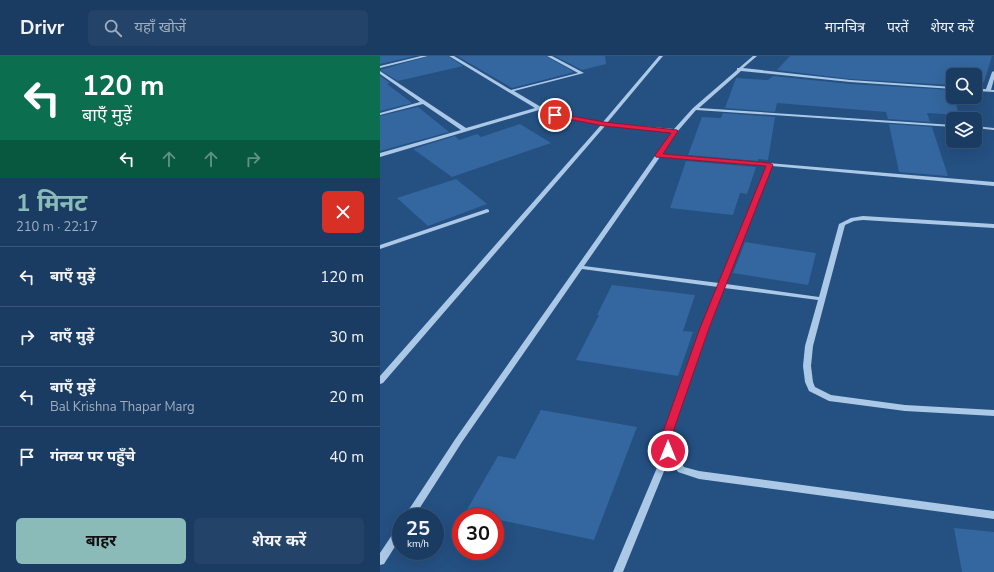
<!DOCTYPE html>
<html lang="hi">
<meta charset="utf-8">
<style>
body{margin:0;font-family:"Nunito Sans","Noto Sans Devanagari",sans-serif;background:#244368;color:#f1f3f6;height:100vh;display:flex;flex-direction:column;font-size:15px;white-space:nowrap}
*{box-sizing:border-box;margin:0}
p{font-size:13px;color:#a0adbe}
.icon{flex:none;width:22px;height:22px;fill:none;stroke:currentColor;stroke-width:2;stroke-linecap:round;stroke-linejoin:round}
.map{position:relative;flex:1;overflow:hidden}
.details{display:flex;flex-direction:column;background:#1b3c62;width:380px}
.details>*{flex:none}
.hud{background:#0b6e4f;color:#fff;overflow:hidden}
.controls{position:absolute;left:566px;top:12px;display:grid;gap:8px}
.controls a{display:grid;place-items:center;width:36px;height:36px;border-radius:6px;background:#1b3c62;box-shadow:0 4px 16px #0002,0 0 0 1px #395677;font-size:20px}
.speed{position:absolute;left:12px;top:452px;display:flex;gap:8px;font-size:20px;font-weight:700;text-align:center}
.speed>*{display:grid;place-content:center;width:52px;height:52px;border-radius:50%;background:#1b3c62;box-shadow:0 4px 16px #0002,0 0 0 1px #395677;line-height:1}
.speed small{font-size:10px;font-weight:400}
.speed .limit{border:6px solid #d22;background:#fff;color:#111}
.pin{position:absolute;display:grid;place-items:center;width:34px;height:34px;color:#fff;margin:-17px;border:2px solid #fff;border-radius:50%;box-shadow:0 1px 4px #0007}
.me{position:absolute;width:44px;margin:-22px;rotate:0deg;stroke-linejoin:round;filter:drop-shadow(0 0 3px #0008)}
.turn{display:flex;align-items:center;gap:14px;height:84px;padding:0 16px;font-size:18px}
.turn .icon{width:52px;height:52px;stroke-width:2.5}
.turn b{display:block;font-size:28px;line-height:34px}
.lanes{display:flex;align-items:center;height:38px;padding:0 16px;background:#0003;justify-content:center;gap:20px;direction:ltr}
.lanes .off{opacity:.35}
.round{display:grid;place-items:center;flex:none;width:42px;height:42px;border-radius:6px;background:#244368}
.overview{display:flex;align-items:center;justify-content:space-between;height:68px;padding:0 16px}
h1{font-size:24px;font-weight:700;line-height:30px;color:#8bbbb9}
.action{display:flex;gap:8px;margin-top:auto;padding:8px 16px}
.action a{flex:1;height:46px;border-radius:6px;background:#8bbbb9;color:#111;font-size:16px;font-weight:700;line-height:46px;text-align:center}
.action a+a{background:#244368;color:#f1f3f6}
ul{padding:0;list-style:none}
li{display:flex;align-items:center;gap:12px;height:60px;padding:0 16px;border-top:1px solid #395677}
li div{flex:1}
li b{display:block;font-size:15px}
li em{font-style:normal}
header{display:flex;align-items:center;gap:24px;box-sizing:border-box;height:56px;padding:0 20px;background:#1b3c62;border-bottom:1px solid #395677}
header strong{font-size:19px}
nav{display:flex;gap:22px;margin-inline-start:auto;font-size:14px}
.search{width:280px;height:36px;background:#244368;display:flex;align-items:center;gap:10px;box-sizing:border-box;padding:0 14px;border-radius:6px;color:#a0adbe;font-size:15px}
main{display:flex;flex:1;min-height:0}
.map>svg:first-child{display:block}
</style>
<header>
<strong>Drivr</strong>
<div class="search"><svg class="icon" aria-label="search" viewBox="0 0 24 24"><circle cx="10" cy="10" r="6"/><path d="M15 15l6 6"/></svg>यहाँ खोजें</div>
<nav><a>मानचित्र</a><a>परतें</a><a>शेयर करें</a></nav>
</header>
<main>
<section class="details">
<div class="hud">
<div class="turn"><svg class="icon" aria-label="left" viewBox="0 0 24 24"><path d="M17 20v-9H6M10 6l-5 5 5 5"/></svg><div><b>120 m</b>बाएँ मुड़ें</div></div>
<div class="lanes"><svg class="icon" aria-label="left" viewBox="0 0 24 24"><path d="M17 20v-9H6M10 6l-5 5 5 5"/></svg><svg class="icon off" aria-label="ahead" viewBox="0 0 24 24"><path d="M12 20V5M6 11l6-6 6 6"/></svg><svg class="icon off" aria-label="ahead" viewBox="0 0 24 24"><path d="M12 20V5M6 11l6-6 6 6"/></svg><svg class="icon off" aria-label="right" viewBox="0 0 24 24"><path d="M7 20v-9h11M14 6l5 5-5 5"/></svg></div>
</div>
<div class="overview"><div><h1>1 मिनट</h1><p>210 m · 22:17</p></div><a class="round" style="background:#d93025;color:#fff"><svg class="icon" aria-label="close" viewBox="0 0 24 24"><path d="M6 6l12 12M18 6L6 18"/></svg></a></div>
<ul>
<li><svg class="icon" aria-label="left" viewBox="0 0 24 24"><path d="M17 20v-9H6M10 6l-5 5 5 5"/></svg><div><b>बाएँ मुड़ें</b></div><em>120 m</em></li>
<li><svg class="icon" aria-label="right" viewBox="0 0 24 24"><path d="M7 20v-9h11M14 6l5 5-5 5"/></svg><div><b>दाएँ मुड़ें</b></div><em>30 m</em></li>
<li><svg class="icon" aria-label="left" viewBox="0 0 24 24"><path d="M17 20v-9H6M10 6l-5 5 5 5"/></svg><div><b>बाएँ मुड़ें</b><p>Bal Krishna Thapar Marg</p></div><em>20 m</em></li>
<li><svg class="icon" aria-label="arrive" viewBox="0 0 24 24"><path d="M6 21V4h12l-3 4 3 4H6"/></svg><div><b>गंतव्य पर पहुँचे</b></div><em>40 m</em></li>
</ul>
<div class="action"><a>बाहर</a><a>शेयर करें</a></div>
</section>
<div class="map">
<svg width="614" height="516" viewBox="0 0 614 516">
<rect width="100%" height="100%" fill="#245082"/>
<!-- building -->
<g fill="#34679f">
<path d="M0,0H35L0,8Z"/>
<path d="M49,0H68L83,10L18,25L0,14Z"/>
<path d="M77,0H166L194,16L132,32Z"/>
<path d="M175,0H225L226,8L202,14Z"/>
<path d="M410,0H612L604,26L595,25V19H573V22L568,21L571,29L470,23L397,14Z"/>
<path d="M0,20L10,27L7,28L32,47L0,55Z"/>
<path d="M393,20L470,28L572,34L579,59L547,57L550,66L508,63L506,56L397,47L395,56L345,52L356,22L388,24Z"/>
<path d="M38,51L69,76L0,95V60Z"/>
<path d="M343,57L395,61L388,104L378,103V105L308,99L322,61L341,62Z"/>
<path d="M140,68L171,87L72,121L33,93L75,80L79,84L97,78L101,81Z"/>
<path d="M509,68L552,71L568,120L519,116Z"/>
<path d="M306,105L376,111L367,138L360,137L353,159L290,152Z"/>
<path d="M76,123L107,148L48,170L17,142Z"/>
<path d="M365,186L436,197L428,229L353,217Z"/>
<path d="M232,229L315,239L303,275L313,276L298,320L196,304L219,259H217Z"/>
<path d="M161,354L257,371L214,484L115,463V461H105L85,457L118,400L135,403Z"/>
<path d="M574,472L614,476V516H582Z"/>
</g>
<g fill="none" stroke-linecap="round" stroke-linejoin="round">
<!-- minor -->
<g fill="#abc8e7" fill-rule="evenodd">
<path d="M41,0H48L0,12V10Z"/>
<path d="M69,0H74L131,34L198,17L167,0H172L204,17L134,35L161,51L176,58L223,66L279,0H283L227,67L294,73L313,52L357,14V12H359L373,0H377L363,12L470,24L573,31V33L470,26L361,15L319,52L573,69V71L316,54L297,76L282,98L614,126V130L392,110L346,228L439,241L459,168L471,162L483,160L614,168V172L483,164L474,165L465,169L433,290L431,310L433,326L435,331L451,339L525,349L614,354V360L525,355L449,345L429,335L425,326L423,310L425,290L438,244L344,232L329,272L292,376V394L304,411L319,415L614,455V463L319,423L298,416L289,403L243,516H233L284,395V376L321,272L338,231L202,213L82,386L34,461H24L76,382L292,76L225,70L3,327L0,328V320L221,69L175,60L159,54L0,101V97L81,74L43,48L0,59V57L40,46L0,18V15L86,72L155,52ZM280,101L387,110L339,227L204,210Z"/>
<path d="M614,15V23L611,34H614V36L595,35V33H606L612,16Z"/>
<path d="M595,70L614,72V74L595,72Z"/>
<path d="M107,153L109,154V156L0,193V189Z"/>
<path d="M21,469V481L4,508L0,509V497L18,470Z"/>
</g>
</g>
<!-- route -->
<path fill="#e11d48" stroke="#92132f" d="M175,57L224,66L297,74L298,75L283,98L390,107L393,109L329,272L293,376L294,395L292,398L288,399L284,398L283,395V376L320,272L386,110L276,101L275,99L291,77L224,70L173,60L172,59Z"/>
</svg>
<div class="controls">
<a><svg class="icon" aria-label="search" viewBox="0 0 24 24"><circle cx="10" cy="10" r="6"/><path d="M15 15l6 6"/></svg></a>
<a><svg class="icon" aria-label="layers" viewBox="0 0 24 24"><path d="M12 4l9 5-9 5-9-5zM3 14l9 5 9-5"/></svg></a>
</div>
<div class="speed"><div>25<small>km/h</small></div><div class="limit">30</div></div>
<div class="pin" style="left:175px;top:59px;background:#d93025"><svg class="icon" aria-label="arrive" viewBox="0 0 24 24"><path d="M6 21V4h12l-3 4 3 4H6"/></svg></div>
<svg class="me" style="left:288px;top:395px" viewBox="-20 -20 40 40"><circle r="17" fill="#e11d48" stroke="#fff" stroke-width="3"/><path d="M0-11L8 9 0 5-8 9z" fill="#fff"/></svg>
</div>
</main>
